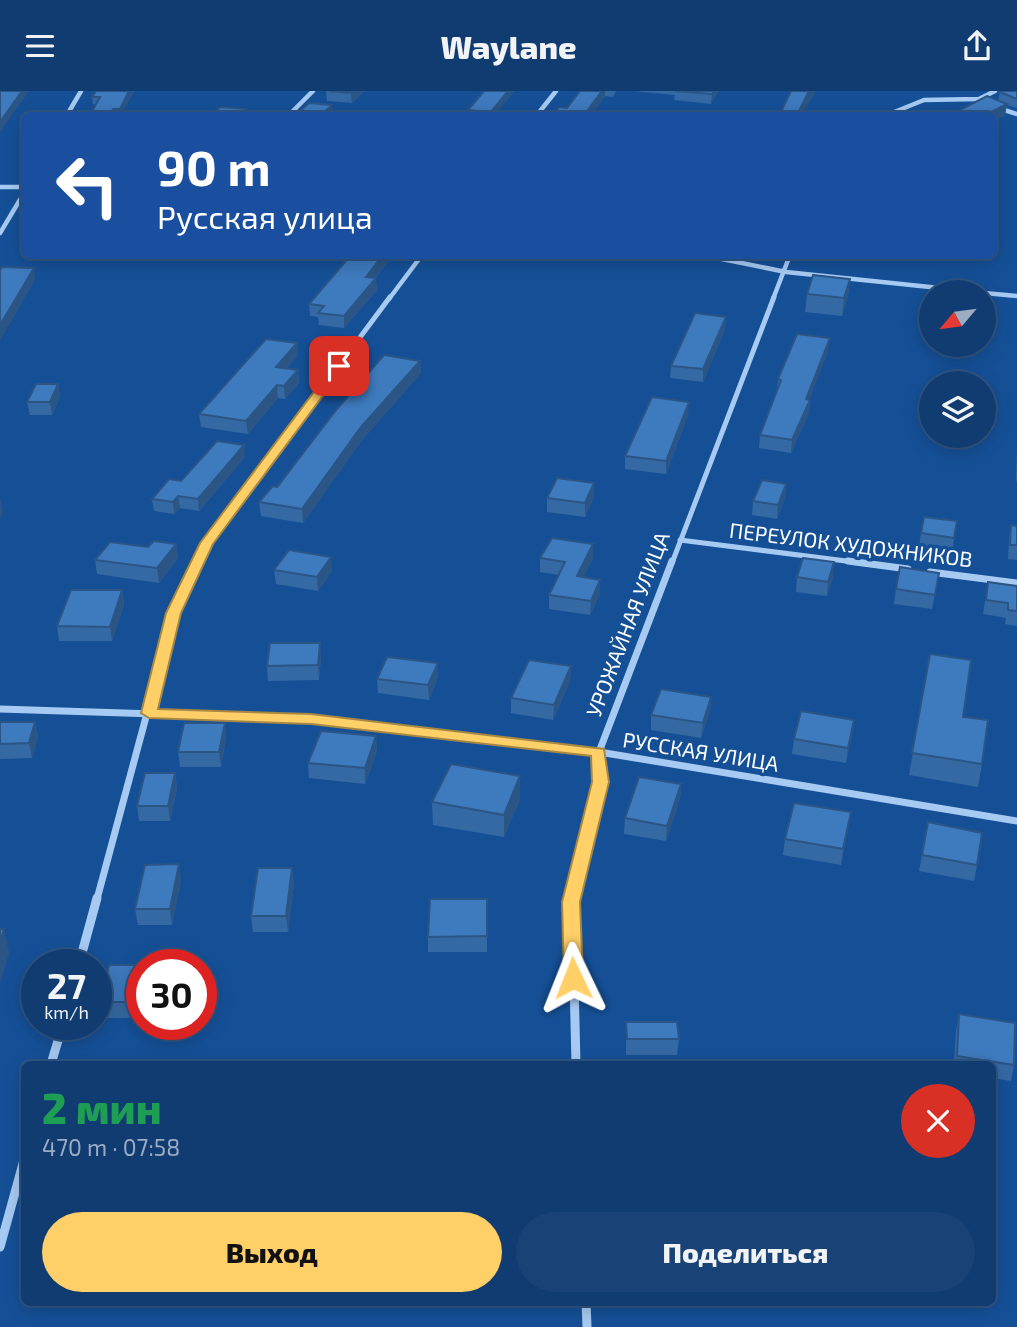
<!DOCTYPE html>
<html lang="ru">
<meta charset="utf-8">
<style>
body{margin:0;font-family:"Exo 2",sans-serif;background:#194376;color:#f1f3f6;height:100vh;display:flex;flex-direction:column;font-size:26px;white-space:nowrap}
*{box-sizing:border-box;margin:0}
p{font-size:23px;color:#9cadc3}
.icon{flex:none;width:38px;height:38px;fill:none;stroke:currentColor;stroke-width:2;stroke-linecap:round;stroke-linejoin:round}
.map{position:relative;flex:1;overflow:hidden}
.sheet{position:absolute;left:21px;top:970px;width:975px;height:245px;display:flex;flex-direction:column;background:#103c71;border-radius:10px;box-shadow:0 4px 18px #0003,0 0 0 2px #305684}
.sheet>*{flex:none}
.hud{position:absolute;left:21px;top:21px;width:976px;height:147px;border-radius:10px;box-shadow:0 4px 18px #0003,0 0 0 2px #305684;background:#1a4fa0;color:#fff;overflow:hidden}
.needle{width:46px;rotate:241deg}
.buttons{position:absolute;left:919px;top:189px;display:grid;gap:14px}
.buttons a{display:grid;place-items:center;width:77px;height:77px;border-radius:50%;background:#103c71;box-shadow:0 4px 18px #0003,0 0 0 2px #305684;font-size:35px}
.speed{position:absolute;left:21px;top:858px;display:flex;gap:14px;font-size:35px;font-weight:700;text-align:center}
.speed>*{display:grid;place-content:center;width:91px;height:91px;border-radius:50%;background:#103c71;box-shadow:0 4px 18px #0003,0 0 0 2px #305684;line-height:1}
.speed small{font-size:18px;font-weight:400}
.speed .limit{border:10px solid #d22;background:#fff;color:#111}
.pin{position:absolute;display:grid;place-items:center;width:60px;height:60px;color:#fff;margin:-30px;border-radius:14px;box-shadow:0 4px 10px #0006}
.me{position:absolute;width:77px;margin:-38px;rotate:358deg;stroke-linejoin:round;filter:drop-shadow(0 0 5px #0008)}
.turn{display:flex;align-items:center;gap:24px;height:147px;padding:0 21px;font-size:32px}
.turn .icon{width:91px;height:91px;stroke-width:2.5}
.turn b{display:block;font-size:49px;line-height:60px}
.round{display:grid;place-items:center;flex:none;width:74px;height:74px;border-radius:37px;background:#194376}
.overview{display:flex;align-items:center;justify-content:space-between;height:119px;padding:0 21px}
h1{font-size:42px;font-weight:800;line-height:52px;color:#1e9e55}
.button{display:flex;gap:14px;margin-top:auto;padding:14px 21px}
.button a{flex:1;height:80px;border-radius:42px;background:#ffd068;color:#111;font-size:28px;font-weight:800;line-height:80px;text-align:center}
.button a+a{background:#194376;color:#f1f3f6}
header{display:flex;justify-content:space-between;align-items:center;height:91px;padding:0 21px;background:#103c71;font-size:32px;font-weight:800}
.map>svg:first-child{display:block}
</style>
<header><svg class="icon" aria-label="menu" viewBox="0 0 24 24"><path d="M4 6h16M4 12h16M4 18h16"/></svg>Waylane<svg class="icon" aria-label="share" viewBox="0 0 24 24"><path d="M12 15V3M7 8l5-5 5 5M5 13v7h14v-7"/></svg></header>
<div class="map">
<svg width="1017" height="1236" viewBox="0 0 1017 1236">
<rect width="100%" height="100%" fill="#155097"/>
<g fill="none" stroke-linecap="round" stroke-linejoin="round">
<!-- minor-far3 -->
<g stroke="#a7caf2" stroke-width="4.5">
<path d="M998,17L1017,23"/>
<path d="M67,24L81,0"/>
<path d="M289,24L313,0"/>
<path d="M537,24L556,0"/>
<path d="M887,24L924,9L979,8L995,0"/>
<path d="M0,96H24"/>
<path d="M0,142L24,102"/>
<path d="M702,164L786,181L978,201"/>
<path d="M984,202L1017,205"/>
<path d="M389,208L422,164"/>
<path d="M773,208L790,164"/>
</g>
<!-- minor-far2 -->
<g stroke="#a7caf2" stroke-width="5">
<path d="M680,449L862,472"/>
<path d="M198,472L207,452L390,206"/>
<path d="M672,472L774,206"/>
</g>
<!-- minor-far1 -->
<g stroke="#a7caf2" stroke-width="7">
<path d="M848,470L908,478"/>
<path d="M930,481L1017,492"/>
<path d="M0,618L311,628L599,661L1017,730"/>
<path d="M97,808L174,522L198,470"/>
<path d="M572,808L601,691L599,661L672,470"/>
</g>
<!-- minor -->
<g stroke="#a7caf2" stroke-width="9">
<path d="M572,807L576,973"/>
<path d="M79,873L97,807"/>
<path d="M51,973L63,933"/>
<path d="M0,1156L24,1069"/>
<path d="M586,1211L587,1236"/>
</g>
</g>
<!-- wall -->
<g fill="#3569a3">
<path d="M96,0H134L121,24H90L96,14L93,13L92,6Z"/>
<path d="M326,0H364L352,12L327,10Z"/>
<path d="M484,0H514L495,24H468V19Z"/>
<path d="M580,0H616L613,6L605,5L591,24L567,17Z"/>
<path d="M633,0H718L711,13L674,9L675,4Z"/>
<path d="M1017,0V17L1007,14L1005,24L994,30V24H954V22L998,10L1000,1Z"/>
<path d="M393,164L375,187L377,199L344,237L319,234L318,226L310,225L309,213Z"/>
<path d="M850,188L848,205L842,225L805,221L807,203Z"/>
<path d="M726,226L725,238L703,291L670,287L671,275Z"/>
<path d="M828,260L809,309H810L809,322L791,362L759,357L760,344L777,301L778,288Z"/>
<path d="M298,264L287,277L298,279L299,292L285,308L278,307L248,343L201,336L199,323Z"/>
<path d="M420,270L421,282L362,349L303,432L261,425L259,411Z"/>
<path d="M58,293L60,306L52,324H30L27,311Z"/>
<path d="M688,324L666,383L625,378V365Z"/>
<path d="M1017,357V390H1016Z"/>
<path d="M245,366L199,420L180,417L174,423L154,420L152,408L181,390Z"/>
<path d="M594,392V406L585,426L547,421V407Z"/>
<path d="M786,393L785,406L777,428L752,424L753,410Z"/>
<path d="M957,430L952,461L919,456L921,442Z"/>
<path d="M1011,434L1017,435V469L1008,468L1009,448Z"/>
<path d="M176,453L178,467L159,492L97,483L95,469L148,456Z"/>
<path d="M593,453V467L583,486L600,489V503L590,524L549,518V504L559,484L540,481V467Z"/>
<path d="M274,479L332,480L318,500L276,493Z"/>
<path d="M939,482L932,518L894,513L896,498Z"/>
<path d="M797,486H833L827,505L796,501Z"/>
<path d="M988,491L1017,495V535L1005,533L1006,527L983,523Z"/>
<path d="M122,499L124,513L112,550H59L57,535Z"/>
<path d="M930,563L982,673L978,696L909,684Z"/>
<path d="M321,566L319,589L268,590L267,575Z"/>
<path d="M438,572V586L429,609L378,602L377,588Z"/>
<path d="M571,575L570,590L553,629L511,622V607Z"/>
<path d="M711,606L710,620L701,647L651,639V624Z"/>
<path d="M0,631H35L38,646L32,667L0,668Z"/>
<path d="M225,632L226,647L221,676H180L178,661Z"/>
<path d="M852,644L846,672L792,663L794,648Z"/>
<path d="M376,645L377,660L365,693L309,687L308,672Z"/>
<path d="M175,682L177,697L170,730H139L137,715Z"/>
<path d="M681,693L680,708L666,750L624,743L625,727Z"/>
<path d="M520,708L504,746L433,734L432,711Z"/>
<path d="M848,737L841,774L783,764L785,748Z"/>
<path d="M922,764L977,774L974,790L919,780Z"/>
<path d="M292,777L294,792L288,841H253L251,825Z"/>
<path d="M181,789L172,834H138L135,818Z"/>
<path d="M487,808V861H428V846Z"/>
<path d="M142,874V927H103L101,911Z"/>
<path d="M959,923L1014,974L1011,990L992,987V973H954L956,939Z"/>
<path d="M626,931L679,948L677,964H626Z"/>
</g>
<!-- shaded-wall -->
<g fill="#2b5585">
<path d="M22,0H29L0,41V31Z"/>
<path d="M129,0H134L121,24L120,18Z"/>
<path d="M353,0H364L352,12L351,2Z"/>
<path d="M508,0H514L495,24H491V21Z"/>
<path d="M602,0H605V5L591,24H584Z"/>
<path d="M714,0H718L711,13L712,3Z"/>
<path d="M809,0H816L802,24H797Z"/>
<path d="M1007,13L1005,24L994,30V24H985Z"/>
<path d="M332,14L333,24H321Z"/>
<path d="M246,18V24H238Z"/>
<path d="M383,164H393L366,198V186Z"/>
<path d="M34,177L35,189L0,250V234Z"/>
<path d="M376,187L377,199L344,237V225Z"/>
<path d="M850,188L848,205L842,225L844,207Z"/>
<path d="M726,226L725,238L703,291V278Z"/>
<path d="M830,247L828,260L805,321L806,308Z"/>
<path d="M297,252L298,264L277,289L276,276Z"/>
<path d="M420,270L421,282L362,349L303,432L302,418L361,336Z"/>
<path d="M298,279L299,292L285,308L284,295Z"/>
<path d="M58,293L60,306L52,324L50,311Z"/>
<path d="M277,294L278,307L248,343L246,330Z"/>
<path d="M810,309L809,322L791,362L792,349Z"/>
<path d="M689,311L688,324L666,383V370Z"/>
<path d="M244,354L245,366L199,420L198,408Z"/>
<path d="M594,392V406L585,426V412Z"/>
<path d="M786,393L785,406L777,428L778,414Z"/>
<path d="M178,405L180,417L174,423L173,411Z"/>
<path d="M1,408L3,422L0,428V409Z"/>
<path d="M176,453L178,467L159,492L157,477Z"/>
<path d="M593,453V467L577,499V485Z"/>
<path d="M331,466L332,480L318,500L317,486Z"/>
<path d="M834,471L833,486L827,505L828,491Z"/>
<path d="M600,489V503L590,524L591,510Z"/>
<path d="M122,499L124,513L112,550L110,536Z"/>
<path d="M320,552L321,566L319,589L318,574Z"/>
<path d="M438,572V586L429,609L428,594Z"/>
<path d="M571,575L570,590L553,629L554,614Z"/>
<path d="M711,606L710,620L701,647L703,632Z"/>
<path d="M854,629L852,644L846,672L848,657Z"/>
<path d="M35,631L38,646L32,667L29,652Z"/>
<path d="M225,632L226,647L221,676L219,661Z"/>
<path d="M376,645L377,660L365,693V677Z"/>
<path d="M175,682L177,697L170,730L168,715Z"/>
<path d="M520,685V708L504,746V724Z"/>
<path d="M681,693L680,708L666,750L667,735Z"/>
<path d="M851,721L848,737L841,774L843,758Z"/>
<path d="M179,773L181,789L172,834L170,818Z"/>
<path d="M292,777L294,792L288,841L286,825Z"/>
<path d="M4,838L9,862L0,893V852Z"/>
</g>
<!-- building -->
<g fill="#3e7abe" stroke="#2b5585" stroke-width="2">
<path d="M0,0H22L0,31Z"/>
<path d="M96,0H129L120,18H113L110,24H90L100,6H92Z"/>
<path d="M329,0H353L351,2Z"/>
<path d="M484,0H508L491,21L468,19Z"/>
<path d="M580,0H602L584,24H554L559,16L567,17Z"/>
<path d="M675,0H714L712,3Z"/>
<path d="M791,0H809L797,24H776L777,22L780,23Z"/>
<path d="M1003,0H1017V8L1000,1Z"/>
<path d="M987,5L1007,13L985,24H965L954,22Z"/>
<path d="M309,12L332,14L321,24H296Z"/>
<path d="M221,16L246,18L238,24H209Z"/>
<path d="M351,164H383L366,186L376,187L344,225L318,222L324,215L309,213Z"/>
<path d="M2,176L34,177L0,234V179Z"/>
<path d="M813,184L850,188L844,207L807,203Z"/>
<path d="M695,222L726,226L703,278L671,275Z"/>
<path d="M797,243L830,247L806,308L810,309L792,349L760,344L781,289L778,288Z"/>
<path d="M266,248L297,252L276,276L298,279L284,295L277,294L246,330L199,323Z"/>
<path d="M384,264L420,270L361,336L302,418L259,411L273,395L277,396L337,318Z"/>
<path d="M36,293H58L50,311H27Z"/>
<path d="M652,306L689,311L666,370L625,365Z"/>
<path d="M217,350L244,354L198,408L178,405L173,411L152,408L169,388L181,390Z"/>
<path d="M557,387L594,392L585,412L547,407Z"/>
<path d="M762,389L786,393L778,414L753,410Z"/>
<path d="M924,426L957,430L954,447L921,442Z"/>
<path d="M1011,434L1017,435V454H1010Z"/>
<path d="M552,447L593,453L577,485L600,489L591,510L549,504L565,471L540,467Z"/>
<path d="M154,450L176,453L157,477L95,469L110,451L148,456Z"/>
<path d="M289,459L331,466L317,486L274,479Z"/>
<path d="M803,467L834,471L828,491L797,486Z"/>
<path d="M900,476L939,482L935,504L896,498Z"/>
<path d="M988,491L1017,495V520L1008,519V512L986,509Z"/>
<path d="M71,499H122L110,536L57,535Z"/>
<path d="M270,552H320L318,574L267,575Z"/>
<path d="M930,563L971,569L963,626L988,629L982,673L912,662Z"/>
<path d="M387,566L438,572L428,594L377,588Z"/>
<path d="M529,569L571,575L554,614L511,607Z"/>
<path d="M661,598L711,606L703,632L651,624Z"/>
<path d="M801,620L854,629L848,657L794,648Z"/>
<path d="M0,631H35L29,652L0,653Z"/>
<path d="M184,632H225L219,661H178Z"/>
<path d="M321,640L376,645L365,677L308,672Z"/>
<path d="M451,673L520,685L504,724L432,711Z"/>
<path d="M145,682H175L168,715H137Z"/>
<path d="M639,686L681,693L667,735L625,727Z"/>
<path d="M794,712L851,721L843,758L785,748Z"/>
<path d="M928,731L982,742L977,774L922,764Z"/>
<path d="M179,773L170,818H135L145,774Z"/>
<path d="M258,777H292L286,825H251Z"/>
<path d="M430,808H487V845L428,846Z"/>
<path d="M0,838H4L0,852Z"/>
<path d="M109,874H142V911H101Z"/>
<path d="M959,923L1015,932L1014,974L957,965Z"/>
<path d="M626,931H677L679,948H627Z"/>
<path d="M87,971H146V973H86Z"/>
<path d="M992,1025L993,1026L992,1074Z"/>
</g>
<!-- route -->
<path fill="#ffd068" stroke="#a68744" stroke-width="2" d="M339,272L345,275L213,453L181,522L158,618L311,623L604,658L609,691L580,811L583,887L580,891H566L564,887L562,811L592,691L591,665L311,633L149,627L141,622L166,522L200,452L335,273Z"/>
<g text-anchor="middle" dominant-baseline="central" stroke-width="7" stroke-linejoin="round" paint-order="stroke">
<!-- street labels -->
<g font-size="21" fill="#fff" stroke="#155097">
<text transform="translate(851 453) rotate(7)">ПЕРЕУЛОК ХУДОЖНИКОВ</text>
<text transform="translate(627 533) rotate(-69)">УРОЖАЙНАЯ УЛИЦА</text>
<text transform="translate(701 660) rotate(9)">РУССКАЯ УЛИЦА</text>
</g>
</g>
</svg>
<div class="buttons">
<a><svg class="needle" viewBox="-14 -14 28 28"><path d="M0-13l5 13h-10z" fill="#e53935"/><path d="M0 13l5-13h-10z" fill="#9cadc3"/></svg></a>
<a><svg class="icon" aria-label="layers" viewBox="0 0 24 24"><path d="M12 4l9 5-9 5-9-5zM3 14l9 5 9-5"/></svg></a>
</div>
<div class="speed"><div>27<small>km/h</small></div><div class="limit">30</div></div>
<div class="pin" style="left:339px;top:275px;background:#d93025"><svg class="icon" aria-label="arrive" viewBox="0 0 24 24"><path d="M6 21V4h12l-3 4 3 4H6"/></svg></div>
<svg class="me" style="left:573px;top:887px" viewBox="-20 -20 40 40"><path d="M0-17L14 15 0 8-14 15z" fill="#ffd068" stroke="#fff" stroke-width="4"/></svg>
<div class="hud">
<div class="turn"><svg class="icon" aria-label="left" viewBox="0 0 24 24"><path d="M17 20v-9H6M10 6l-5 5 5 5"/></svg><div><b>90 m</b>Русская улица</div></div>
</div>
<section class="sheet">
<div class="overview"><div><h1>2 мин</h1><p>470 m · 07:58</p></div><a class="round" style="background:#d93025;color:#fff"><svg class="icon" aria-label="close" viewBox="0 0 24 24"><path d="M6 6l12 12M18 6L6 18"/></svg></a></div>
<div class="button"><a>Выход</a><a>Поделиться</a></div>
</section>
</div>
